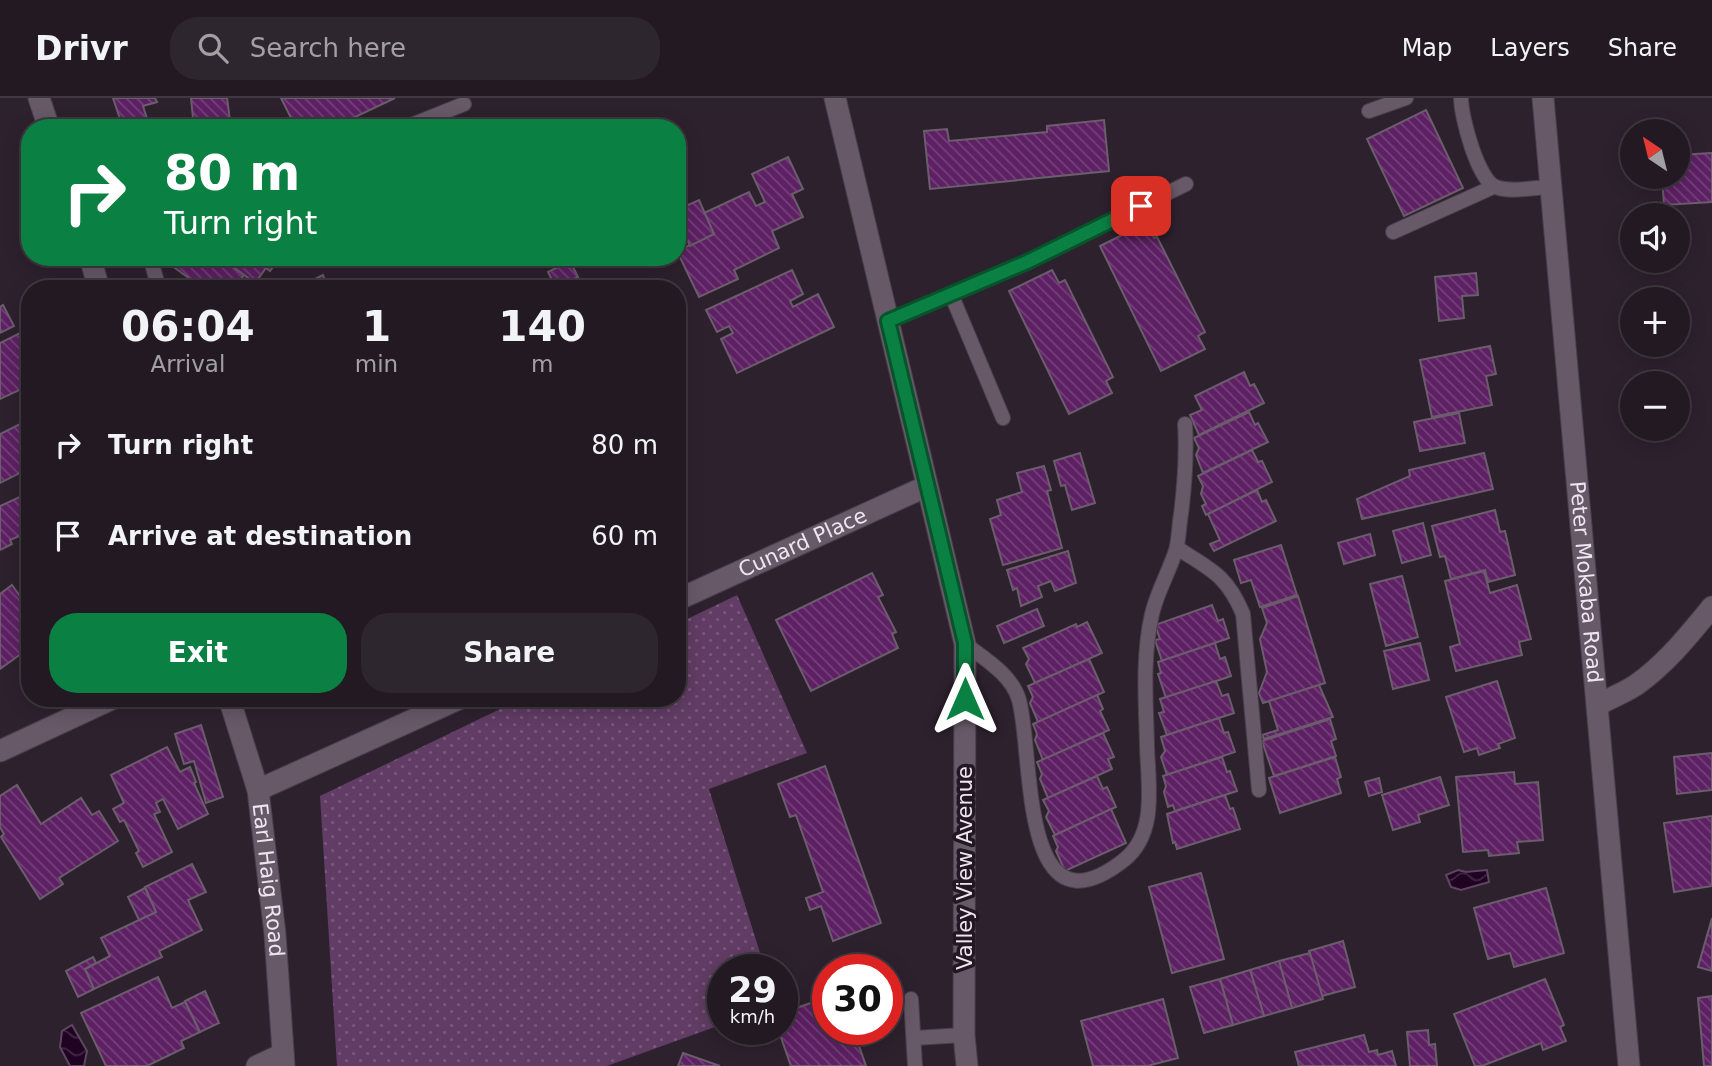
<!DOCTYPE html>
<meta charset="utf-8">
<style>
body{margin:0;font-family:"DejaVu Sans",sans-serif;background:#2e262f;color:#f1f3f6;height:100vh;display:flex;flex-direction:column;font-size:26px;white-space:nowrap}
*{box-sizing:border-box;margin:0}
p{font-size:23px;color:#a2a0a5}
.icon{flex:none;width:38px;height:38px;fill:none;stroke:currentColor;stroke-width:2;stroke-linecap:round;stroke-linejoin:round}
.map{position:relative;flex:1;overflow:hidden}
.side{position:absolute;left:21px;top:182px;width:665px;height:427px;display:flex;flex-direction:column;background:#221922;border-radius:28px;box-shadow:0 4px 18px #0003,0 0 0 2px #3f3840}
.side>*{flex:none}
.hud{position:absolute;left:21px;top:21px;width:665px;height:147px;border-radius:28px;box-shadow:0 4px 18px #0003,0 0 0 2px #3f3840;background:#0b8043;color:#fff;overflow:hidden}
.needle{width:46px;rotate:325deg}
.tools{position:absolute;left:1620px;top:21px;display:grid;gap:14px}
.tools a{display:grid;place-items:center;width:70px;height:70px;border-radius:50%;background:#221922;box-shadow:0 4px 18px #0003,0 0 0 2px #3f3840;font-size:35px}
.speed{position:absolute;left:707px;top:856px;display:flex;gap:14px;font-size:35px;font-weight:700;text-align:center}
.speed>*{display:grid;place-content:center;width:91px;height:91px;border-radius:50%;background:#221922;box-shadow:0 4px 18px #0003,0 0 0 2px #3f3840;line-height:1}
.speed small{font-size:18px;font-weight:400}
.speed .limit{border:10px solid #d22;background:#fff;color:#111}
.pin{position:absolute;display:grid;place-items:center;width:60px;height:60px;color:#fff;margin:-30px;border-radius:14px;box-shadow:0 4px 10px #0006}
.me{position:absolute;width:77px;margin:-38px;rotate:0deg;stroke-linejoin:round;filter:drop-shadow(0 0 5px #0008)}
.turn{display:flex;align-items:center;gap:24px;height:147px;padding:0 28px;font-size:32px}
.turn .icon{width:91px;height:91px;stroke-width:2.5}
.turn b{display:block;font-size:49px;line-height:60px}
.eta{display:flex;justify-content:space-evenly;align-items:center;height:119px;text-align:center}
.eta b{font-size:42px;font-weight:800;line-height:49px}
.primary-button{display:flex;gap:14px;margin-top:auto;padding:14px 28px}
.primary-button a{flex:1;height:80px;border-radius:28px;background:#0b8043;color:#fff;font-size:28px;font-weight:800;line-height:80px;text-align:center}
.primary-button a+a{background:#2e262f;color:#f1f3f6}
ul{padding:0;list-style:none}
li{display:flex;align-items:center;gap:21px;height:91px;padding:0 28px}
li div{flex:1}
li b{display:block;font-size:26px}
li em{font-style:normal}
header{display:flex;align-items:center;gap:42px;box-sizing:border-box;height:98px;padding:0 35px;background:#221922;border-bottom:2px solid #3f3840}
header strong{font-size:33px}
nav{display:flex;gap:38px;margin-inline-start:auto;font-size:24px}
.search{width:490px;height:63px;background:#2e262f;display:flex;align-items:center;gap:18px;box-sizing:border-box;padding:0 24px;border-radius:28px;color:#a2a0a5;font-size:26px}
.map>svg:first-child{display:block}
</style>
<header>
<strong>Drivr</strong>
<div class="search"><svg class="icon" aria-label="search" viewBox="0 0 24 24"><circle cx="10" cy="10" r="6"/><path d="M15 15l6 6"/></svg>Search here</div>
<nav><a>Map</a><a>Layers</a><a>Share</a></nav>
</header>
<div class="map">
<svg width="1712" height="968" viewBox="0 0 1712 968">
<defs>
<pattern id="park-dots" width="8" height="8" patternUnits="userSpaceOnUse" patternTransform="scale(1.75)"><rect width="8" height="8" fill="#613c64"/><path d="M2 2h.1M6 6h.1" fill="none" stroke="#78587a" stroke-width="1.8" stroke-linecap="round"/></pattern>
<pattern id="water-waves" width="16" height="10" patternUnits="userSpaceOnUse" patternTransform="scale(1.75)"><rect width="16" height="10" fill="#200223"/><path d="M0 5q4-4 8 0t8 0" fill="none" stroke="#412743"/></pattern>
<pattern id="building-back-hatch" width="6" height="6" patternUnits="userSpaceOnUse" patternTransform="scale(1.75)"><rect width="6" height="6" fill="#5d2063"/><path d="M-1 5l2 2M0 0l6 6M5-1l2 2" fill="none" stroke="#75407a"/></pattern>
</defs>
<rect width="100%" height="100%" fill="#2d212e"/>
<!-- park -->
<path fill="url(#park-dots)" d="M737,497L807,655L709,691L765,871L723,872V926L607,968H337L320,698L523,600H677V526Z"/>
<!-- water -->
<g fill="url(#water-waves)" stroke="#5e4660" stroke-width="2">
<path d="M1458,772L1466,774L1487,772L1489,784L1461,792L1451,789L1446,777Z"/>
<path d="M72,927L87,953L84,968H70L60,949L62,933Z"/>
</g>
<!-- building -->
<g fill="url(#building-back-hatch)" stroke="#6b5d6c" stroke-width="2">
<path d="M113,0H155L157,4L143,8L150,30H123Z"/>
<path d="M191,0H227L231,30H194Z"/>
<path d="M281,0H395L332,30H286L283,23L291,20Z"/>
<path d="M1426,12L1463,90L1404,118L1367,41Z"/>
<path d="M1104,22L1109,73L930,91L924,33L947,31L949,43L1047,34V28Z"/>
<path d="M1712,55V104L1664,107L1662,79H1678V57Z"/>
<path d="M788,59L803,91L792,96L803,119L772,133L779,150L734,172L738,181L699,199L677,153L714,136L704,115L749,94L756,108L765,104L752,76Z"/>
<path d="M699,102L714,136L690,148L677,120V112Z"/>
<path d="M1146,125L1154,140L1157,139L1205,234L1198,238L1205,251L1161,273L1100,148Z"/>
<path d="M183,159H220L244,177L234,190L230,188L227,191H204L175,170Z"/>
<path d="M220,159H280L270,173L266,170L255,185Z"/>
<path d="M570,163L578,179L556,190L548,174Z"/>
<path d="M792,172L803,196L790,203L793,209L818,196L834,229L737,275L721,241L733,235L729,228L717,234L706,212Z"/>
<path d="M1052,172L1059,185L1065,182L1113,279L1106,283L1112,295L1069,316L1009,193Z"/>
<path d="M1476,175L1478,197L1462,198L1464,220L1439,223L1435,179Z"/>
<path d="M323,177L328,191H298L307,185Z"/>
<path d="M3,207L14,228L0,235V209Z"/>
<path d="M22,234L30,250V257L27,258L30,264V287L0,301V245Z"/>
<path d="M1490,248L1496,276L1486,278L1492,307L1432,319L1420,262Z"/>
<path d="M1244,274L1250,288L1254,286L1264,305L1199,337L1190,317L1202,312L1195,298Z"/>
<path d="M1249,314L1255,327L1258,325L1268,344L1203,375L1196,357L1199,350L1194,340Z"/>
<path d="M1459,315L1465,345L1420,353L1414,324Z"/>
<path d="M26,323L30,331V370L0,385V336Z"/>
<path d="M1252,352L1258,364L1262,363L1272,384L1206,417L1202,408L1206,406L1201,396L1203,388L1198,378Z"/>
<path d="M1080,355L1095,405L1072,412L1065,387L1061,388L1054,363Z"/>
<path d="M1484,355L1493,391L1362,421L1357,401L1410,378L1409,372Z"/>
<path d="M1044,368L1051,392L1047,393L1062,450L1003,467L990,421L1001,417L997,402L1022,394L1017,375Z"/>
<path d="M1257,392L1262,404L1266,402L1276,423L1214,453L1210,446L1220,442L1208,416Z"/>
<path d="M24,397L30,409V445L24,436L10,442L12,446L0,452V408Z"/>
<path d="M1495,412L1500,434L1505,433L1515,477L1488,484L1485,472L1451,481L1445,458L1440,459L1432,428Z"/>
<path d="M1423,425L1431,457L1402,465L1393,433Z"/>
<path d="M1370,436L1375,457L1344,466L1338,445Z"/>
<path d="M1281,447L1297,497L1260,509L1251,482L1241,485L1234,462Z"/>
<path d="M1068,453L1076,485L1055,493L1051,483L1038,488L1042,499L1021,508L1017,490L1013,492L1007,472Z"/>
<path d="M1484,473L1490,495L1517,487L1531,541L1519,544L1522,557L1456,573L1450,549L1460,546L1445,483Z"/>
<path d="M872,475L883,497L878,499L896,534L892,536L898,550L811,593L776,522Z"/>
<path d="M1402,478L1418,539L1386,548L1370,486Z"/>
<path d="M12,487L30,512V558L25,553L0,571V496Z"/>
<path d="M1298,498L1325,585L1263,605L1259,595L1267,574L1260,541L1267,525L1262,510Z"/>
<path d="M1212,507L1218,523L1223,521L1229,540L1162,563L1155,542L1160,541L1155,527Z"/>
<path d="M1037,511L1044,528L1004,545L997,528Z"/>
<path d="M1087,524L1102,555L1035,585L1026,566L1029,561L1023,550L1076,526L1077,529Z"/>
<path d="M1215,545L1220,561L1225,559L1231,578L1166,600L1158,576L1161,575L1158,564Z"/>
<path d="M1420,545L1429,582L1393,591L1384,553Z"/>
<path d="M1089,561L1104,594L1038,624L1030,605L1033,599L1028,588Z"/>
<path d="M1216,583L1222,598L1228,596L1234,615L1167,637L1159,615L1164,614L1160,601Z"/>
<path d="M1497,583L1515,640L1498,646L1500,650L1479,657L1477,650L1464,654L1446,599Z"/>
<path d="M1319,587L1333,619L1264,641L1262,637L1278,632L1269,603Z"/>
<path d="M1097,597L1103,611L1100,613L1109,632L1043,662L1035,642L1037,636L1033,626Z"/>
<path d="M1219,620L1224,635L1228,634L1235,654L1167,677L1161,659L1165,653L1161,639Z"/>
<path d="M1330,621L1336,641L1331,643L1336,658L1274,678L1262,643Z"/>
<path d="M201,627L223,699L206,705L194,663L184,666L175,636Z"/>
<path d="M1103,635L1114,659L1108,661L1112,671L1048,700L1040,681L1042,676L1037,664Z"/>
<path d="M167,649L180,674L190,669L196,684L194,685L208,716L178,731L163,701L156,705L160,714L154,716L172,754L143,769L136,755L139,753L124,722L120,724L113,711L124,705L111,677Z"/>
<path d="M1712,655V692L1677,696L1674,659Z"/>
<path d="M1222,659L1227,674L1230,673L1237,693L1175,713L1173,707L1168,709L1164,694L1166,688L1163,678Z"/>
<path d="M1335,659L1341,679L1337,681L1341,695L1280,715L1269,680Z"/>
<path d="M825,668L881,825L833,843L821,808L810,812L806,800L823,794L796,717L790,719L778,686Z"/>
<path d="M1514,674L1515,686L1538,684L1543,742L1517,744L1519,755L1489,758L1488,752L1463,754L1456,679Z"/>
<path d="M1097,678L1103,691L1107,689L1116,709L1055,737L1046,719L1049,713L1043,702Z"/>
<path d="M1440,679L1449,707L1418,717L1420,724L1393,732L1382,697Z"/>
<path d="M1379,680L1382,694L1369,698L1365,684Z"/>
<path d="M17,687L41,726L81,700L92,717L99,713L118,743L59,780L63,786L40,801L1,739L4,736L0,729V698Z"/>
<path d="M1225,697L1230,711L1233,710L1240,731L1177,751L1175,744L1173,745L1167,716Z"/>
<path d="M1111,711L1126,745L1065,773L1056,753L1058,749L1053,738Z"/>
<path d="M1712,718V788L1674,794L1664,725Z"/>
<path d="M192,766L206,794L188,802L202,832L159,853L162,859L94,891L85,871L110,858L101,840L156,814L145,789Z"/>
<path d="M1201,775L1224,861L1172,875L1149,789Z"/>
<path d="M145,790L156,814L139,822L128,799Z"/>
<path d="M1546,790L1564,855L1514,869L1510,855L1488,861L1474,810Z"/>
<path d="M1712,820V873L1698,869Z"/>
<path d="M1343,843L1355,889L1322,898L1309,853Z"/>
<path d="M1310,855L1323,901L1292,910L1279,863Z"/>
<path d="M93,859L96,865L85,871L94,891L78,899L66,873Z"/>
<path d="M1279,863L1292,910L1264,918L1250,872Z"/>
<path d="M1250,872L1264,918L1233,927L1220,881Z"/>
<path d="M158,879L172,910L185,904L200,934L181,943L184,950L147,968H106L81,915Z"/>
<path d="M1220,881L1233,927L1204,935L1190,889Z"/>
<path d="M1545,881L1564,927L1560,929L1566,943L1543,952L1541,945L1482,968H1475L1454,916Z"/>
<path d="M205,893L219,925L200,934L185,903Z"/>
<path d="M1712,898V968H1704L1698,900Z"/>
<path d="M828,899V931H863L865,936L856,939L866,968H791L778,931H782V915Z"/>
<path d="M1163,901L1178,960L1147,968H1093L1081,923Z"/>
<path d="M1428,932L1429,947L1435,946L1437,968H1410L1407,934Z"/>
<path d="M1364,937L1369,954L1377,952L1378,957L1392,953L1396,968H1299L1295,954Z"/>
<path d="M683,955L720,968H678Z"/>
</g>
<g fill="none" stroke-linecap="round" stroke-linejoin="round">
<defs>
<g id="lane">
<path d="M1461,0C1461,19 1478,83 1496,89C1511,95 1535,89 1551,89"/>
<path d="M1369,13L1406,0"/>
<path d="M404,30L464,6"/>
<path d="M1393,134L1493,89"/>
<path d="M150,159L159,191"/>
<path d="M951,196L1003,320"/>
<path d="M888,223L1027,164L1186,86"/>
<path d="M1177,450C1210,471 1227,477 1243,516L1259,692"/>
<path d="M965,546C985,561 1012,577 1019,602C1034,655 1018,845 1124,762C1158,735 1148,686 1147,648C1146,605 1142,559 1152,516C1157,494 1169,474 1176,452C1179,441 1179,427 1181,416C1185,384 1187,358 1185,326"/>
<path d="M911,901L915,968"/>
<path d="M914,940L964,937"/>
</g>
<g id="street">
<path d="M39,0L49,30"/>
<path d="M835,0L965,546L964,937L967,968"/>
<path d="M90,159L99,191"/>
<path id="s1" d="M677,502L927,388"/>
<path id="s2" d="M229,600L258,692L275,836L284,968"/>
<path d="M1598,607C1610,600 1624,595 1636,587C1666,566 1689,537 1712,509"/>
<path d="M0,653L114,600"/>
<path d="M258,692L461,600"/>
<path d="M257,968L283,956"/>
</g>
<g id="secondary">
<path id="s3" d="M1543,0L1629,968"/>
</g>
</defs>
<!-- lane casing -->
<use href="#lane" stroke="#493f4a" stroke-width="16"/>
<!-- street casing -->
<use href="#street" stroke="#493f4a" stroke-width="23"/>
<!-- secondary casing -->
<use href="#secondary" stroke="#493f4a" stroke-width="23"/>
<!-- lane -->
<use href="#lane" stroke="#685969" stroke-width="14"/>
<!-- street -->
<use href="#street" stroke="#685969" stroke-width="21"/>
<!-- secondary -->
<use href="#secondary" stroke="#685969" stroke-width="21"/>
</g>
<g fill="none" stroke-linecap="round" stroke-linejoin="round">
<defs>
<path id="route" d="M965,601V545L888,223L1027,164L1141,108"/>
</defs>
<!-- route casing -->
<use href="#route" stroke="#07532c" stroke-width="18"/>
<!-- route -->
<use href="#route" stroke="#0b8043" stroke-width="12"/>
</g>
<g text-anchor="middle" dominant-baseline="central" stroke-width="7" stroke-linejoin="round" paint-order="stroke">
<!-- street labels -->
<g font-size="21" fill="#eee6ef" stroke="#231724">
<text stroke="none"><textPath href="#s1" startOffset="138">Cunard Place</textPath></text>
<text stroke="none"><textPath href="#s3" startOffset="486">Peter Mokaba Road</textPath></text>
<text transform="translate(965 770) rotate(-90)">Valley View Avenue</text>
<text stroke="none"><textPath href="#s2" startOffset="187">Earl Haig Road</textPath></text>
</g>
</g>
</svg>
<div class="tools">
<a><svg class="needle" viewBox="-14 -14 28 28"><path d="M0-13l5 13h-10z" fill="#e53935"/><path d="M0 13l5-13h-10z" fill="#a2a0a5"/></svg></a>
<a><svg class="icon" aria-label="sound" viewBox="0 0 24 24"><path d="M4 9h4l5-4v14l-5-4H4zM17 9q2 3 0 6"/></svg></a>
<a>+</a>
<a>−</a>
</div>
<div class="speed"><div>29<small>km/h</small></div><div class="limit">30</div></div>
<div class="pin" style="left:1141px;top:108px;background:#d93025"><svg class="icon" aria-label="arrive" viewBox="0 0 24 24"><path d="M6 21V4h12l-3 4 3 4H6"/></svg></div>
<svg class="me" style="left:965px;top:601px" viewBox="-20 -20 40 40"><path d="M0-17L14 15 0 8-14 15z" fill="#0b8043" stroke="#fff" stroke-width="4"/></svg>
<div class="hud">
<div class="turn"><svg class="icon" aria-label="right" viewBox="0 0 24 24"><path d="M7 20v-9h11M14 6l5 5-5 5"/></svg><div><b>80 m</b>Turn right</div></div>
</div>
<section class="side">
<div class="eta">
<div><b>06:04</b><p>Arrival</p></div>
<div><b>1</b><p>min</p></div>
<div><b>140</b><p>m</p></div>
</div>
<ul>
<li><svg class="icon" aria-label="right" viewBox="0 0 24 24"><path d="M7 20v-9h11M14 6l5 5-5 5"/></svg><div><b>Turn right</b></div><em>80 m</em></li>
<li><svg class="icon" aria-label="arrive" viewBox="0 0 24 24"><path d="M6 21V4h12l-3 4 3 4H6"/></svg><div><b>Arrive at destination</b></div><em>60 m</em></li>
</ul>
<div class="primary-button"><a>Exit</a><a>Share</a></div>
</section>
</div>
